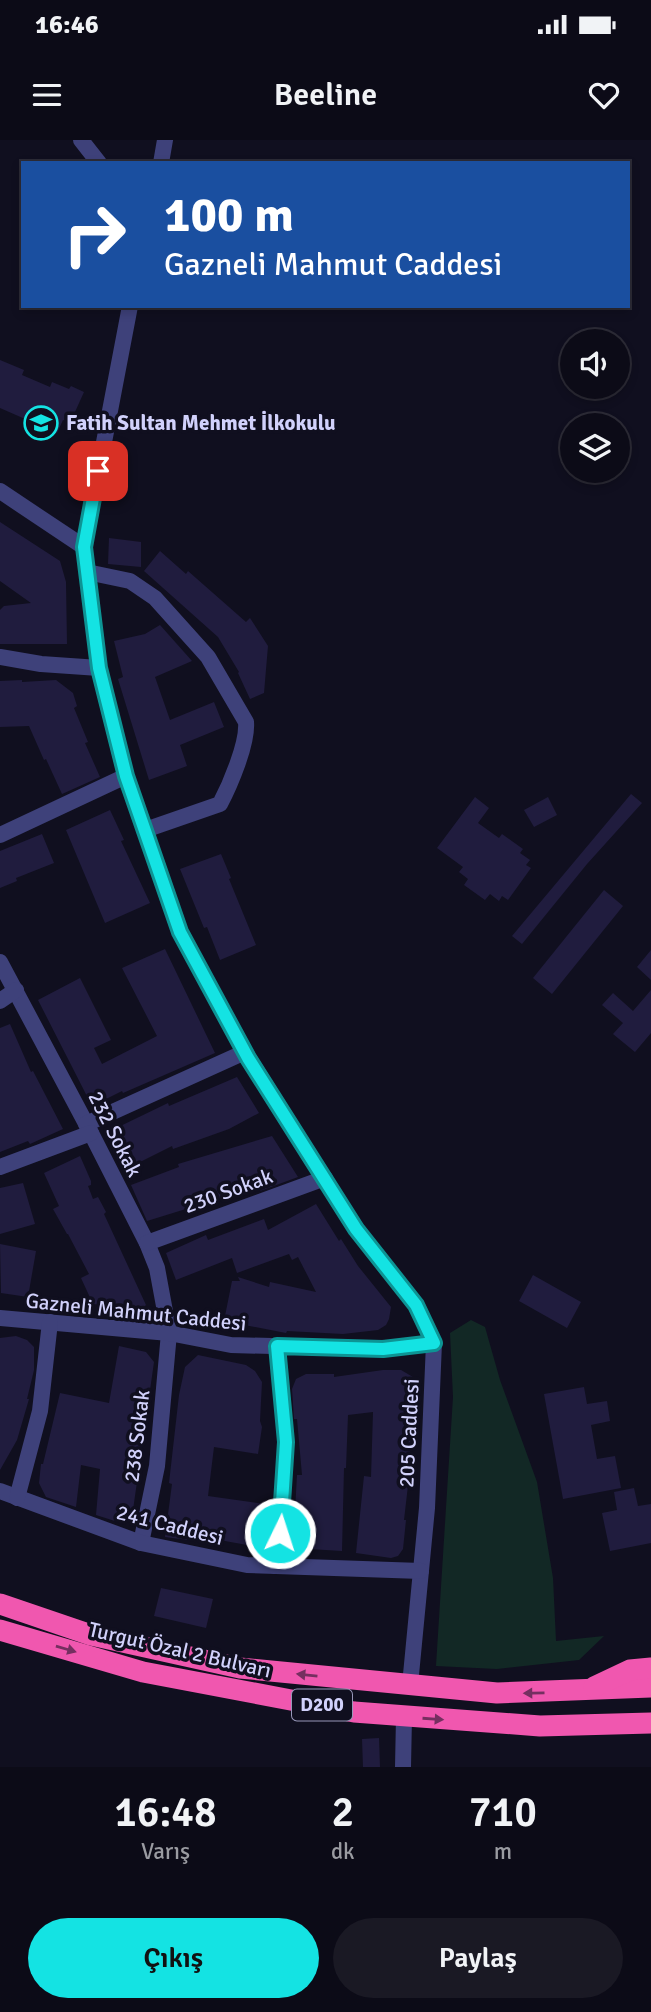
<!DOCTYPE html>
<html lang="tr">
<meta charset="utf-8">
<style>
body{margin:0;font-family:Signika,sans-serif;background:#1a1924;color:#f1f3f6;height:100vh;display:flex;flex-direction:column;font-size:26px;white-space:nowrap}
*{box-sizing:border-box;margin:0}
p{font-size:23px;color:#9a9ba1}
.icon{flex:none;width:38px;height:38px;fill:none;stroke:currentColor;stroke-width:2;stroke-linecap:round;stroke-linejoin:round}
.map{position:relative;height:1627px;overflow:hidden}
.panel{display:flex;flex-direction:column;background:#0c0b17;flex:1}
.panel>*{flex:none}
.guide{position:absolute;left:21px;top:21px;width:609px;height:147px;border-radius:0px;box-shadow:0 4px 10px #0003,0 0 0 2px #2c2b36;background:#1a4fa0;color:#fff;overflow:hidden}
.fabs{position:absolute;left:560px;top:189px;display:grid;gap:14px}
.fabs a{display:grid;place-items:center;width:70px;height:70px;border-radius:50%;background:#0c0b17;box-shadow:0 4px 10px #0003,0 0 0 2px #2c2b36;font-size:35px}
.pin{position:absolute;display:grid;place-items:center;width:60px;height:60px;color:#fff;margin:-30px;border-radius:14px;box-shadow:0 4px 10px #0006}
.me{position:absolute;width:77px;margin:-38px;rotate:4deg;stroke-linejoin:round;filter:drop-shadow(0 0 5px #0008)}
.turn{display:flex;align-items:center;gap:24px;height:147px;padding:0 28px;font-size:32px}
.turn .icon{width:91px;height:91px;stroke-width:2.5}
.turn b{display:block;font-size:49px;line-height:60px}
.eta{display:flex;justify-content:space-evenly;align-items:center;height:119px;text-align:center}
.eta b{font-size:42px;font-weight:600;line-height:49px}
.button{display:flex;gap:14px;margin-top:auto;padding:14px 28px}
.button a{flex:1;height:80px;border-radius:42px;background:#14e3e3;color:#111;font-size:28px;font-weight:600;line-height:80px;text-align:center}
.button a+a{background:#1a1924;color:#f1f3f6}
.status{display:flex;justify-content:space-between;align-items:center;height:49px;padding:0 35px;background:#0c0b17;direction:ltr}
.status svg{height:19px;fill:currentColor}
header{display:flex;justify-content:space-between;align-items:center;height:91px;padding:0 28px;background:#0c0b17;font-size:32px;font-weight:600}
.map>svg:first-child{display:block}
</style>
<div class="status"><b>16:46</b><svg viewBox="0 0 49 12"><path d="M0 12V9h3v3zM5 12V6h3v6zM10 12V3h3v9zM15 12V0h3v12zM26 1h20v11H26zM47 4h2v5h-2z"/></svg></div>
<header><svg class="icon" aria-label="menu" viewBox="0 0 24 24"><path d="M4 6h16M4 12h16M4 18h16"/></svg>Beeline<svg class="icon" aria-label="heart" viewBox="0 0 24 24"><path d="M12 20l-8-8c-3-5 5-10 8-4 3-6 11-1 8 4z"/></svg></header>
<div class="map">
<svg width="651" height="1627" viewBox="0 0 651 1627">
<rect width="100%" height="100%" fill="#100f1f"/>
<!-- green -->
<path fill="#122825" d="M471,1180L485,1187L500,1240L537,1342L553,1438L556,1501L604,1496L579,1520L497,1529L436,1526L453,1257L450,1193Z"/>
<!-- building -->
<g fill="#201c3e">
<path d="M0,220L24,230L22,235L50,247L52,242L69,249L71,246L84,252L70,283L63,280L57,293L0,268Z"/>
<path d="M0,382L60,421L66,442L67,504H0V470L4,466L31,463L0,441Z"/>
<path d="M109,398L141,402V427L108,424Z"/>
<path d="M160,411L186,434L188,431L246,482L250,478L268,506L264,553L250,559L238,533L239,532L218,497L144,431Z"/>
<path d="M160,485L192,521L155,537L170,580L214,562L224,587L180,605L187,626L149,640L118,539L123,537L114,501L145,494Z"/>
<path d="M22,540V542L56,540L73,553L77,566L74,568L88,602L85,603L100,637L62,654L46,619L44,620L29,586L0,587V541Z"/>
<path d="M631,654L642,663L587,724L522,804L512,796Z"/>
<path d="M475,657L489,668L478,683L499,698L502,694L523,709L520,713L530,720L526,725L531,728L508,760L502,756L499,761L490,754L485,760L464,745L468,739L459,732L463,727L437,708Z"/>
<path d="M548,657L557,675L534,687L524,670Z"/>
<path d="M110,670L124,700L121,701L150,763L105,783L66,690Z"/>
<path d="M42,694L54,723L16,738L17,741L0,748V711Z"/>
<path d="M221,714L231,738L229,739L256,805L220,820L207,787L204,788L180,729Z"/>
<path d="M604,750L623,766L552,854L533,838Z"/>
<path d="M165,809L215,913L123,953L122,951L92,966L38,860L80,838L111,900L94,908L102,924L157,896L122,828Z"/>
<path d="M651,810V840L637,827Z"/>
<path d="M651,850V893L635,912L613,894L623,883L602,865L613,853L633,871Z"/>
<path d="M10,884L31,932L33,931L63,989L30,1004L28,1001L0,1012V888Z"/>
<path d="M237,937L259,973L229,989L173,1009L172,1006L124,1030L108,992L168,963L169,966Z"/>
<path d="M272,996L298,1037L260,1051L259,1048L229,1058L228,1056L147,1081L131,1045L179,1027L178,1024Z"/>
<path d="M80,1016L91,1041V1045L88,1046L93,1059L98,1057L106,1072L104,1074L146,1165L141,1169L93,1164L81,1138L89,1134L68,1094H67L53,1069L59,1066L44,1033Z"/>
<path d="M23,1043L35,1084L0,1094V1048Z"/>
<path d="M316,1064L339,1101L341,1099L358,1126L391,1167L389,1179L386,1185L378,1190L343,1194L287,1191L286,1193L224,1181L232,1141H240L238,1137L269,1147L270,1142L316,1152L298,1117L292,1120L289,1114L237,1133L232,1118L176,1140L166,1113L206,1095L208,1100L264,1079L268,1090Z"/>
<path d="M0,1104L36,1111L28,1157L1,1153Z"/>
<path d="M533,1135L581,1162L567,1188L519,1161Z"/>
<path d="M16,1196L27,1200L34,1207V1230L27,1259H29L17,1300L0,1330V1198Z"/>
<path d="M119,1206L146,1212L154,1222L132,1377L118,1382L96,1375L100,1329L81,1325L76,1367L46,1357L39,1343L41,1324H43L60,1253L109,1263Z"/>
<path d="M198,1215L246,1225L255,1231L262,1242L260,1281L262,1287L258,1314L214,1307L208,1356L265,1364L261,1396L255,1403L247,1405L203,1397L202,1402L165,1397L172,1344L169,1343L179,1255L185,1227Z"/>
<path d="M383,1230H401L418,1240L415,1272H411L410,1328L404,1380H406L403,1409L398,1416L391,1418L356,1413L364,1336L371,1337L373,1272L348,1275L346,1328H344L342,1411L293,1408L297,1335H302L297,1279H294L292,1249L296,1239L306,1234H334V1237Z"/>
<path d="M584,1247L587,1264L607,1261L610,1281L591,1285L597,1319L615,1316L621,1348L563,1359L544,1254Z"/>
<path d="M634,1348L638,1366L651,1364V1403L610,1411L602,1373L617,1370L614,1352Z"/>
<path d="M161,1448L213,1459L206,1488L154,1476Z"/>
<path d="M379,1598L380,1627H363L362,1599Z"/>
</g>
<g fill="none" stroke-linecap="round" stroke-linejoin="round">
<!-- minor -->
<g stroke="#3e417a" stroke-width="16">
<path d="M81,0L99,23"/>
<path d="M161,23L165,0"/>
<path d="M130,166L84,407L99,528L126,636L180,792L248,917L356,1089L416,1165L434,1203L427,1368L410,1545"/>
<path d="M0,351L84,407"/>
<path d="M87,432L130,441L155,458L208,517L246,582C248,603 230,645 220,664L145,690"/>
<path d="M0,517L41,524L99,528"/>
<path d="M0,695L126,636"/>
<path d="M0,822L91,993L147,1103L157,1128L169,1193L157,1326L141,1403"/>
<path d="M0,861L16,850"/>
<path d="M86,984L245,912"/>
<path d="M0,1027L91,993"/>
<path d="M147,1103L325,1038"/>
<path d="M0,1178L169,1193L231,1205L383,1209L434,1203"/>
<path d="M0,1351L141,1403L247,1425L421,1431"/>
<path d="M17,1358L40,1271L50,1182"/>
<path d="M275,1426L280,1393L286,1302L277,1206"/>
<path d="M403,1627L404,1577"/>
</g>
<!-- highway -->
<g stroke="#f057af" stroke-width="21">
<path d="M0,1464L91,1495L240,1528L497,1553L651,1547"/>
<path d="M0,1490L143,1532L354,1572L540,1586L651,1583"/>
<path d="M594,1547L630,1530L651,1528"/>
</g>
</g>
<!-- one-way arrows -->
<defs><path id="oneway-solid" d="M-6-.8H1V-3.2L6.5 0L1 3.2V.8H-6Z" transform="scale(1.75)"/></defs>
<g fill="#752f60">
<use href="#oneway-solid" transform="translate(66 1509) rotate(16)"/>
<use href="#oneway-solid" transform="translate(307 1535) rotate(-174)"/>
<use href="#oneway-solid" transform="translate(534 1553) rotate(179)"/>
<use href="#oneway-solid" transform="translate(433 1579) rotate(4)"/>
</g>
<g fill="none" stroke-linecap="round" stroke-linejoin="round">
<defs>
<path id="route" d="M98,331L84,407L99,528L126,636L180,792L248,918L356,1089L416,1165L434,1203L383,1209L277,1206L286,1302L280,1393"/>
</defs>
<!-- route casing -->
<use href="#route" stroke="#0d9494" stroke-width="18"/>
<!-- route -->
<use href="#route" stroke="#14e3e3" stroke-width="12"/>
</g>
<!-- icons -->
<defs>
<symbol id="school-ring" viewBox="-11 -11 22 22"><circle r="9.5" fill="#100f1f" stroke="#14e3e3" stroke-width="1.5"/><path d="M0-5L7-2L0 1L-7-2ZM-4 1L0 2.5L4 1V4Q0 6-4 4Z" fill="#14e3e3"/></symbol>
</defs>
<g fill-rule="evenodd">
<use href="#school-ring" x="22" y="264" width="38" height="38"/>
</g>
<g text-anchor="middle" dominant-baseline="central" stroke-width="7" stroke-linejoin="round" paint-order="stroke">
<!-- shield labels -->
<rect fill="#100f1f" stroke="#9797b9" stroke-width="2" x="292" y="1549.5" width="60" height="31" rx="5"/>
<g font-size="19" font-weight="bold" fill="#d1d1fb">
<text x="322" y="1565">D200</text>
</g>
<!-- poi labels -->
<g font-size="21" font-weight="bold" fill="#d1d1fb" stroke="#100f1f" text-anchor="start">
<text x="66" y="283">Fatih Sultan Mehmet İlkokulu</text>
</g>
<!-- street labels -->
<g font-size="21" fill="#d1d1fb" stroke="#100f1f">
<text transform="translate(115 994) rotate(63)">232 Sokak</text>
<text transform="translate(228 1051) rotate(-20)">230 Sokak</text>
<text transform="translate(136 1172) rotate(6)">Gazneli Mahmut Caddesi</text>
<text transform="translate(409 1293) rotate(-87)">205 Caddesi</text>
<text transform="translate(137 1296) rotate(-83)">238 Sokak</text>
<text transform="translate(170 1385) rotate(14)">241 Caddesi</text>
<text transform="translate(180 1510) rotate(13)">Turgut Özal 2 Bulvarı</text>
</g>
</g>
</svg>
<div class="fabs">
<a><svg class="icon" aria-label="sound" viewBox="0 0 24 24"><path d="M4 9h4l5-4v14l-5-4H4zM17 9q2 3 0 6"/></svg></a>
<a><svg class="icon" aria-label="layers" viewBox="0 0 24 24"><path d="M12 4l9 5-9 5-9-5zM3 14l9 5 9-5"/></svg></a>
</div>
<div class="pin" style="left:98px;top:331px;background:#d93025"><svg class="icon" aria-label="arrive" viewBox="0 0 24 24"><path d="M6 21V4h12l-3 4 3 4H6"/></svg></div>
<svg class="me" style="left:280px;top:1393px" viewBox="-20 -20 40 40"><circle r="17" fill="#14e3e3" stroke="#fff" stroke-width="3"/><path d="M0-11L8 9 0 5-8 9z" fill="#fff"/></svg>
<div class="guide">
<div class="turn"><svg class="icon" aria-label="right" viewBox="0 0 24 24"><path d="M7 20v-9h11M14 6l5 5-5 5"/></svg><div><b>100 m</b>Gazneli Mahmut Caddesi</div></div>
</div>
</div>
<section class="panel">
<div class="eta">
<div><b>16:48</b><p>Varış</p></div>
<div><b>2</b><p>dk</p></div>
<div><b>710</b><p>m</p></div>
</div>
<div class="button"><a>Çıkış</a><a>Paylaş</a></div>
</section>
